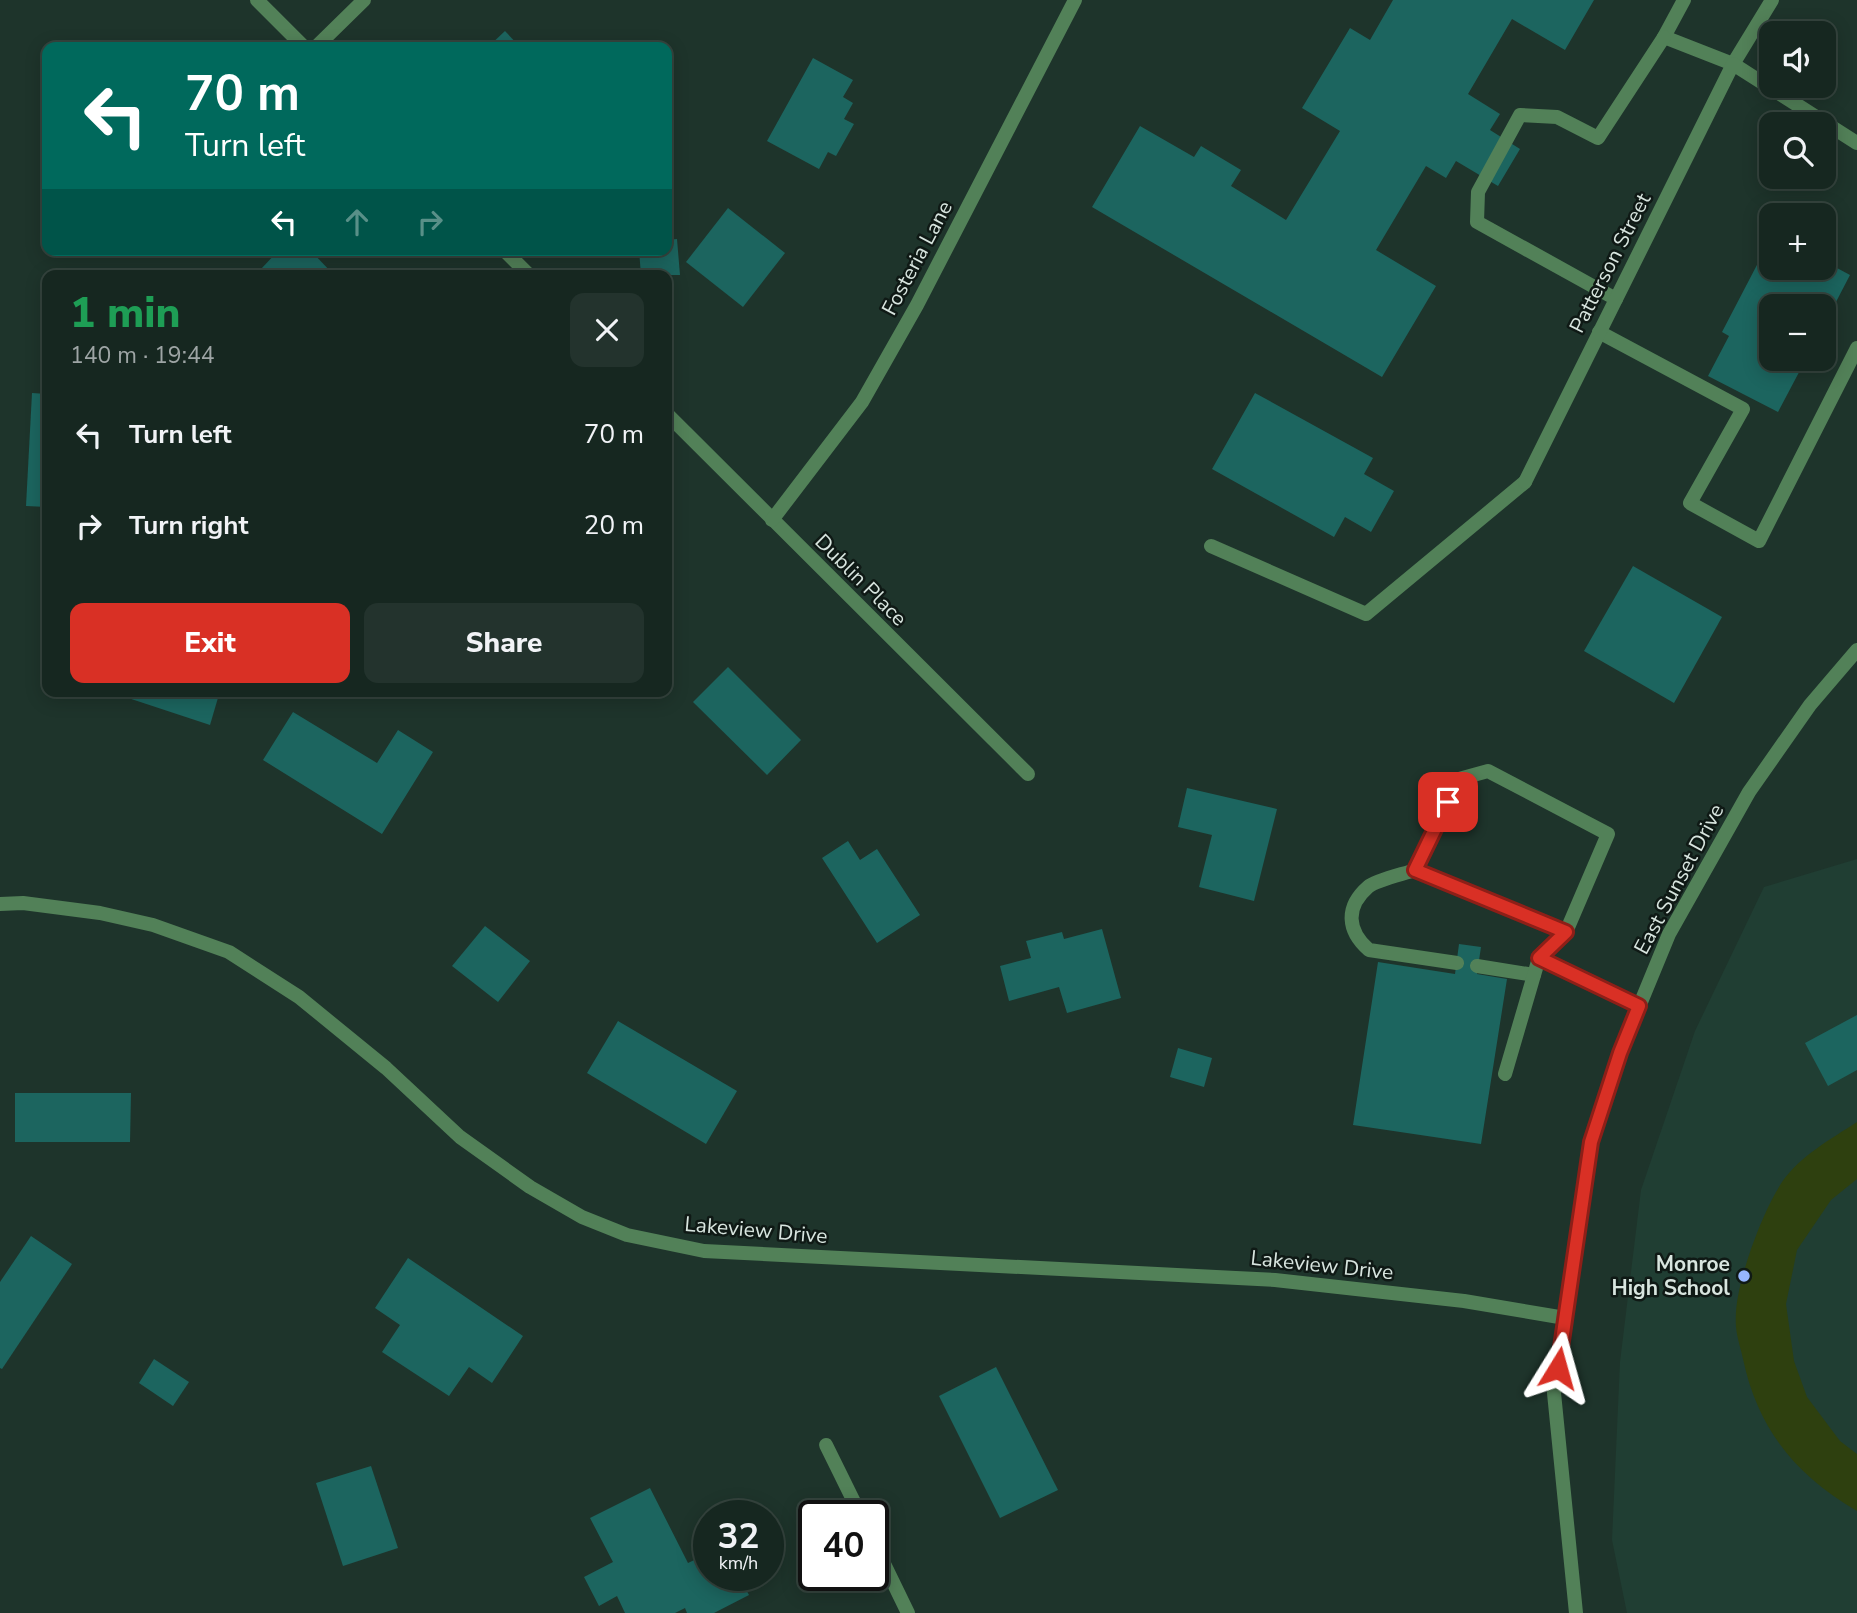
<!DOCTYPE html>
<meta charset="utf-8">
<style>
body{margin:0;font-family:"Nunito Sans",sans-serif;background:#23332d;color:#f1f3f6;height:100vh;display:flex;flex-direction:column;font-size:26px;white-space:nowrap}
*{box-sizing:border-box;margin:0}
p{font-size:23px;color:#9ea5a5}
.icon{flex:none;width:38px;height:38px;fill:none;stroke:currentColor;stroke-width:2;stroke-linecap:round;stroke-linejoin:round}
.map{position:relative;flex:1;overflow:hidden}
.side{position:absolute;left:42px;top:270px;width:630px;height:427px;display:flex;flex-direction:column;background:#162720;border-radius:14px;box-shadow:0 4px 18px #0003,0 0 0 2px #35443e}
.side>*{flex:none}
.hud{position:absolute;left:42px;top:42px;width:630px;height:214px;border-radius:14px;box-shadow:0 4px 18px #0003,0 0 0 2px #35443e;background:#00695c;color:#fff;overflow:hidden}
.controls{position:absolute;left:1759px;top:21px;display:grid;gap:14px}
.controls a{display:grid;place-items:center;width:77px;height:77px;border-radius:14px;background:#162720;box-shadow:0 4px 18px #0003,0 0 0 2px #35443e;font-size:35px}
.speed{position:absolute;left:693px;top:1500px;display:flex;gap:14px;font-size:35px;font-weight:700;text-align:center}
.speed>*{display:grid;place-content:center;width:91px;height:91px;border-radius:50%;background:#162720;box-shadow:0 4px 18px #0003,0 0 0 2px #35443e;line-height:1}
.speed small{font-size:18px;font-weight:400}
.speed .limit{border:4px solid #111;border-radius:10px;background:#fff;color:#111}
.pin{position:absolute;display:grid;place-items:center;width:60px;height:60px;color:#fff;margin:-30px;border-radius:14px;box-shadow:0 4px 10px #0006}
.me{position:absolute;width:77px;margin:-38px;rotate:8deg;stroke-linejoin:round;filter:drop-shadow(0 0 5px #0008)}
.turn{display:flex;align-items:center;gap:24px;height:147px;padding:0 28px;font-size:32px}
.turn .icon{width:91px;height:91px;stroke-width:2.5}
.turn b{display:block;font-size:49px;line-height:60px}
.lanes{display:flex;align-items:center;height:66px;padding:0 28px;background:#0003;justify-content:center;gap:35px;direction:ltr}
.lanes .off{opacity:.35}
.round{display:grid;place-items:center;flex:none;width:74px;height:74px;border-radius:14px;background:#23332d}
.overview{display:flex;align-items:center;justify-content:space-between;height:119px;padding:0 28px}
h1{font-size:42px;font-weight:800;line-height:52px;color:#1e9e55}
.button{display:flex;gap:14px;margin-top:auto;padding:14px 28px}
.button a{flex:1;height:80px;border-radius:14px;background:#d93025;color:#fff;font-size:28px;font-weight:800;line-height:80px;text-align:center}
.button a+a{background:#23332d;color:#f1f3f6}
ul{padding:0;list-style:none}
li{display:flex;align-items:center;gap:21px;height:91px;padding:0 28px}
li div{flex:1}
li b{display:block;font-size:26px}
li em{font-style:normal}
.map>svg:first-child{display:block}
</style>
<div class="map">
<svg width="1857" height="1613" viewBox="0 0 1857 1613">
<rect width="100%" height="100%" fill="#1e342b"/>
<!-- built -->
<path fill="#203e33" d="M1857,859V1613H1627L1612,1540L1620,1362L1641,1190L1695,1031L1764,887Z"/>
<!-- green -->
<path fill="#2e400f" d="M1857,1122V1179L1831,1200L1797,1250L1786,1304L1794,1361L1807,1397L1840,1441L1857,1454V1511C1795,1475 1758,1429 1743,1359C1741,1349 1737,1338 1736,1327C1734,1302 1743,1273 1751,1249C1759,1227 1769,1202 1782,1182C1800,1156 1831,1139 1857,1122Z"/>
<!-- building -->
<g fill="#1c655f">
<path d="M1393,0H1594L1565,50L1512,19L1468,94L1500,114L1490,130L1520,149L1498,186L1456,161L1446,178L1426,166L1376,250L1436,286L1382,377L1092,207L1140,126L1194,157L1201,146L1241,170L1231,186L1286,220L1340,131L1302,108L1350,28L1370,40Z"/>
<path d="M505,31L520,47H488Z"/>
<path d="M813,58L853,80L843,97L853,103L844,119L854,124L836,156L828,152L819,169L767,141Z"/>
<path d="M728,208L785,253L743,307L686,262Z"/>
<path d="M1771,238V268H1824V261L1850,275L1824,325V306H1771V359H1806L1778,412L1708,376L1729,336L1722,332Z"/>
<path d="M677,239L680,275H641L639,250H667V240Z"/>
<path d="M279,250H310L334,275H267L261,269Z"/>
<path d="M32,393L47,394V507L26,506Z"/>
<path d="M1255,393L1373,458L1364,474L1394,491L1371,532L1345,517L1334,537L1212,469Z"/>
<path d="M1633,566L1722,617L1674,703L1584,651Z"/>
<path d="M728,667L801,740L767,775L693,702Z"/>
<path d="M107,691H220L210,725Z"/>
<path d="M293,712L377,763L398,730L433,752L382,834L263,760Z"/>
<path d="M1187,788L1277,809L1254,901L1199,887L1212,835L1178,827Z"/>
<path d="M848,841L860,860L877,849L920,915L877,943L822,858Z"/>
<path d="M485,926L530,961L498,1002L452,966Z"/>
<path d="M1102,929L1121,998L1067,1013L1059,987L1009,1001L1000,966L1031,958L1026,941L1062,932L1064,939Z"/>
<path d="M1459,944L1481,947L1477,974L1507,979L1481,1144L1353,1125L1378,962L1455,974Z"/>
<path d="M1857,1015V1070L1828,1086L1805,1043Z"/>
<path d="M618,1021L737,1091L706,1144L587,1073Z"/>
<path d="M1178,1048L1212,1058L1204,1087L1170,1077Z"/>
<path d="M15,1093H131L130,1142H15Z"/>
<path d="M31,1236L72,1264L2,1369L0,1368V1282Z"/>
<path d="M408,1258L523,1336L492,1383L469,1367L449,1396L382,1352L400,1325L375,1308Z"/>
<path d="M154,1359L189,1382L173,1406L139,1383Z"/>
<path d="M996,1367L1058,1490L1000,1518L939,1396Z"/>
<path d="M371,1466L398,1548L343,1566L316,1483Z"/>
<path d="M650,1488L688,1563L709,1553V1575H738L749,1595L714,1613H687L685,1608L675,1613H625L617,1596L599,1606L584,1577L613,1562L590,1518Z"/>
</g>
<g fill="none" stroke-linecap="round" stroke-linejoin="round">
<!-- service -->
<g stroke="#528158" stroke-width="14">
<path d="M1684,0L1664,37L1733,64L1772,0"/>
<path d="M1616,299L1477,222L1478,192L1520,115L1557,117L1598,138L1664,37"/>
<path d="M1599,332L1743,409L1690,503L1759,541L1857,348"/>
<path d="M1211,546L1366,614L1525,482"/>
<path d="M1415,870L1459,779L1488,771L1608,834L1566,932L1539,958"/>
<path d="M1457,963L1369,950C1347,931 1345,907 1368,887C1376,880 1404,874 1415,870L1566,932"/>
<path d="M1477,966L1534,975"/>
<path d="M1505,1074L1539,958L1639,1006"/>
</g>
<!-- minor -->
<g stroke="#528158" stroke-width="14">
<path d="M257,0L304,47"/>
<path d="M316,47L364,0"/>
<path d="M504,250L529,275"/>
<path d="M667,414L1028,774"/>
<path d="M1525,482L1733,64L1857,143"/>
<path d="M772,520L862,402L917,305L1075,0"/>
<path d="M0,904L23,903L100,913L153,925L229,952L299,997L386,1068L460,1137L530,1187L582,1217L627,1235L704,1251L1275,1280L1464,1301L1565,1318"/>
<path d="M826,1445L861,1516"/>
<path d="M873,1541L908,1613"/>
</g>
<!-- tertiary -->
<path stroke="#528158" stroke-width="14" d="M1576,1613L1554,1393L1591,1142L1620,1053L1669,934L1749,792L1810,705L1857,650"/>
</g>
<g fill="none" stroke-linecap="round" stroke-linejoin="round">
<defs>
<path id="route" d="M1448,802L1415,870L1566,932L1539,958L1639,1006L1620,1053L1591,1142L1558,1368"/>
</defs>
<!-- route casing -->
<use href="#route" stroke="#8d1f18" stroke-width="18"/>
<!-- route -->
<use href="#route" stroke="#d93025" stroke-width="12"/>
</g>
<!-- markers -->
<circle fill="#97b6fd" stroke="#0f1915" stroke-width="2.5" cx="1744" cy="1276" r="7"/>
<g text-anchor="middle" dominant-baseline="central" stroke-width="5" stroke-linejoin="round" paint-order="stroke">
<!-- street labels -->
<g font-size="21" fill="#d8e5df" stroke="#0f1915">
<text transform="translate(917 258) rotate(-62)">Fosteria Lane</text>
<text transform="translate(1610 263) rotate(-63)">Patterson Street</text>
<text transform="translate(861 580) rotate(45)">Dublin Place</text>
<text transform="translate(1679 879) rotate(-62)">East Sunset Drive</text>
<text transform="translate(756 1230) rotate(5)">Lakeview Drive</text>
<text transform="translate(1322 1265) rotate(6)">Lakeview Drive</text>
</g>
<!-- poi labels -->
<g font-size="21" font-weight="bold" fill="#d8e5df" stroke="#0f1915" text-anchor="end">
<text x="1730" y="1264">Monroe<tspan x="1730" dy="24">High School</tspan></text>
</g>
</g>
</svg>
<div class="controls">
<a><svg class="icon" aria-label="sound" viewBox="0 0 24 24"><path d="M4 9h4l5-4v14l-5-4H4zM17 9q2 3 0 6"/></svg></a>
<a><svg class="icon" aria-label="search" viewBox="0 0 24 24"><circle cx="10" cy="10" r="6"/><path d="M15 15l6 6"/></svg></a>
<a>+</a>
<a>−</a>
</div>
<div class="speed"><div>32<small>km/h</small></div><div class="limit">40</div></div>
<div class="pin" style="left:1448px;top:802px;background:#d93025"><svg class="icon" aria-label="arrive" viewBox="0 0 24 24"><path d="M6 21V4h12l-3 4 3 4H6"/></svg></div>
<svg class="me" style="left:1558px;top:1368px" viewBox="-20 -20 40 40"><path d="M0-17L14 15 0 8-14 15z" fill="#d93025" stroke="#fff" stroke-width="4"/></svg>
<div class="hud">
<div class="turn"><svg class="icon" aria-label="left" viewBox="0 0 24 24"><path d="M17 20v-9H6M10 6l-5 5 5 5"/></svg><div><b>70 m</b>Turn left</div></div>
<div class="lanes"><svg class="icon" aria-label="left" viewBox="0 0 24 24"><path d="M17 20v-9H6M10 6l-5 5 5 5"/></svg><svg class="icon off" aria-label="ahead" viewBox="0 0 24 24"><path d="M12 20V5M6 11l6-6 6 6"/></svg><svg class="icon off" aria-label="right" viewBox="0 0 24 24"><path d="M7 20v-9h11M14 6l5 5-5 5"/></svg></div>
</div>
<section class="side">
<div class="overview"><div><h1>1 min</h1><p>140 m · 19:44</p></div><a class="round"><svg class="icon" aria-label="close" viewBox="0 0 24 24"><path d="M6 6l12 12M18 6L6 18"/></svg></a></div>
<ul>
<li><svg class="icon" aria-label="left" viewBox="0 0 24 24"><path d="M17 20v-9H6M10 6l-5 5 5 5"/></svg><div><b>Turn left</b></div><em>70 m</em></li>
<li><svg class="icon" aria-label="right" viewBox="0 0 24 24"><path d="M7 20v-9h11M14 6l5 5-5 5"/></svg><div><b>Turn right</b></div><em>20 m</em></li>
</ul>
<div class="button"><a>Exit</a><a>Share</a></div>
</section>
</div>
